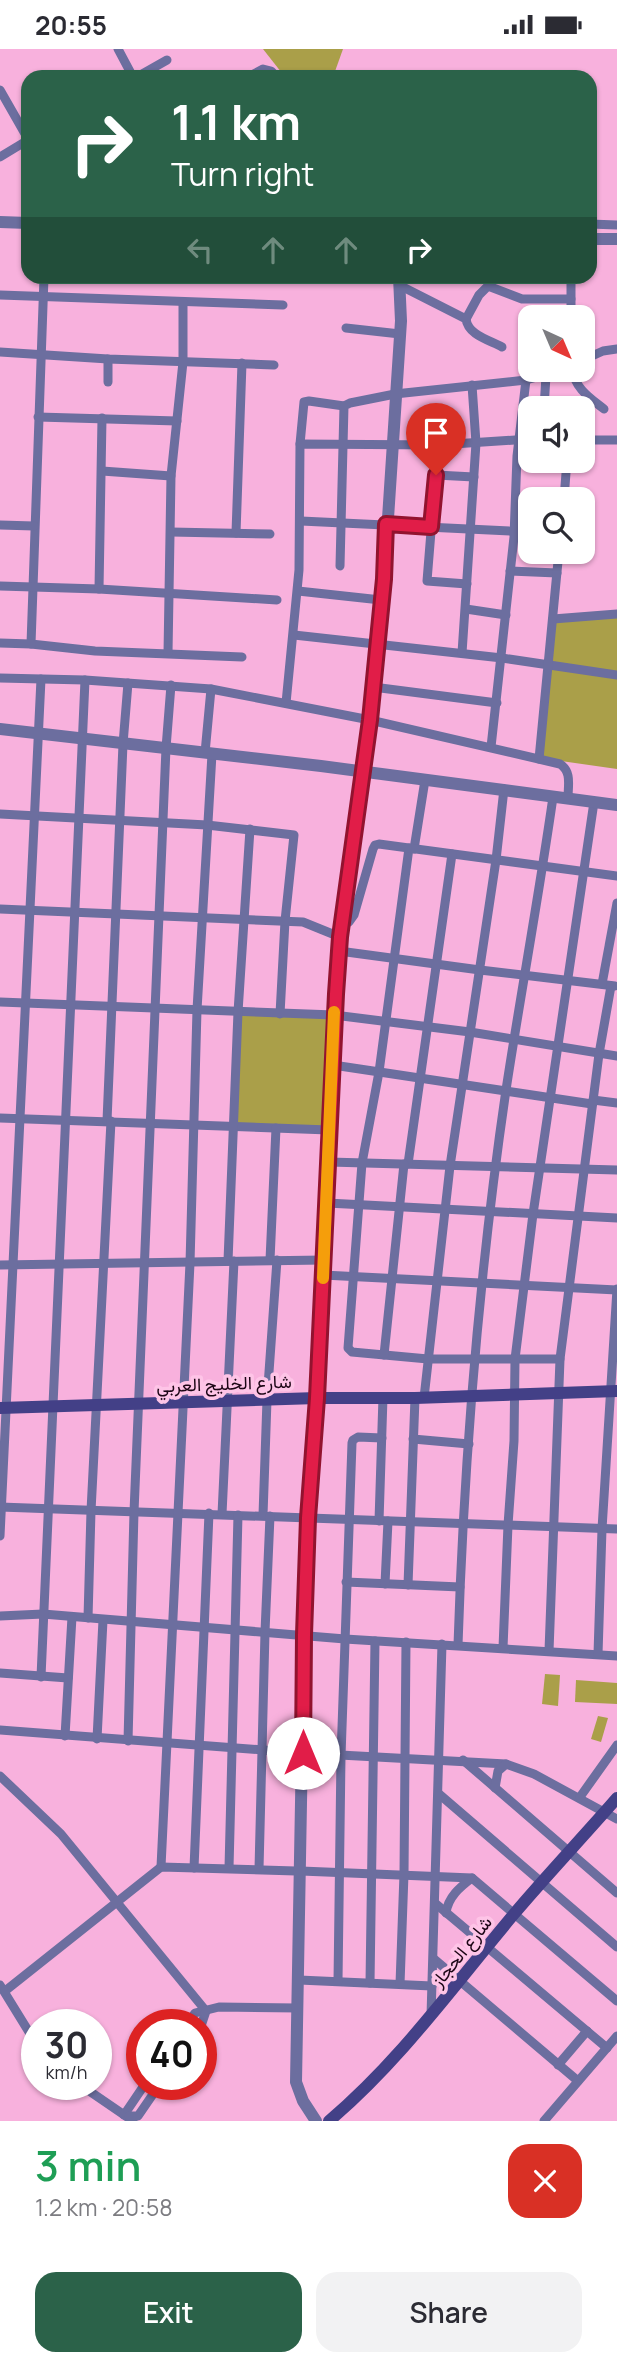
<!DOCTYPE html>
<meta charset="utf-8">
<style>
body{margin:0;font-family:Manrope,Vazirmatn,sans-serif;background:#f2f2f3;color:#2b2b33;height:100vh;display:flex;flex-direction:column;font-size:26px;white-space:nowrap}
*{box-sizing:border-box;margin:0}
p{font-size:23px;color:#7c7c81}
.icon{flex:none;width:38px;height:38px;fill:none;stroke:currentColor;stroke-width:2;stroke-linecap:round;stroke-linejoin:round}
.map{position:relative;height:2072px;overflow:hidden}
.panel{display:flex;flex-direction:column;background:#fff;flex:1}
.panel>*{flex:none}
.banner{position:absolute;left:21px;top:21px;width:576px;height:214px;border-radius:21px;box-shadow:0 2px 5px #0004;background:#2b6249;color:#fff;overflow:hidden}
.needle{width:46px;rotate:136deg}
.buttons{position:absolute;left:518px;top:256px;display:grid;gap:14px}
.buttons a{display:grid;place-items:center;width:77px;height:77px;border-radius:14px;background:#fff;box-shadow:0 2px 5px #0004;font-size:35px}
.speed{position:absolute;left:21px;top:1960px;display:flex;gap:14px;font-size:35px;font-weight:700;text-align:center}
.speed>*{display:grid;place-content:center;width:91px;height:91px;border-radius:50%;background:#fff;box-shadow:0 2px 5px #0004;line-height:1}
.speed small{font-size:18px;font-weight:400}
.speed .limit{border:10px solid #d22;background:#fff;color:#111}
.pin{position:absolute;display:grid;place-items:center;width:60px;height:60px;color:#fff;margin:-72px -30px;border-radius:50% 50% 50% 0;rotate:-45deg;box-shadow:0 0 7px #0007}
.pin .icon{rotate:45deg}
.me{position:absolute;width:77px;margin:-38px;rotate:0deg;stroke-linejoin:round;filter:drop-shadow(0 0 5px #0008)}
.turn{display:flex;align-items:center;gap:24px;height:147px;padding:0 35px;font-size:32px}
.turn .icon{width:91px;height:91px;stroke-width:2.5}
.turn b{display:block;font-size:49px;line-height:60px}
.lanes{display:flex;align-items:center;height:66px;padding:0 35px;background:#0003;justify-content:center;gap:35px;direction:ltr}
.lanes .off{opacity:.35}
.round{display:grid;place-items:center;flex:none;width:74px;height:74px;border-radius:21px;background:#f2f2f3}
.summary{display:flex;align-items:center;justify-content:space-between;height:119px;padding:0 35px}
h1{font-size:42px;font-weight:600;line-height:52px;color:#1e9e55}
.cta{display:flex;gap:14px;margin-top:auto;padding:14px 35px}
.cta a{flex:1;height:80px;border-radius:21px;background:#2b6249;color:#fff;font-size:28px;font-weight:600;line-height:80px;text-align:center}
.cta a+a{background:#f2f2f3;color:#2b2b33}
.status{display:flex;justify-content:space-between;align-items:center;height:49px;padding:0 35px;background:#fff;direction:ltr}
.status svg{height:19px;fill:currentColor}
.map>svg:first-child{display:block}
</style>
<div class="status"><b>20:55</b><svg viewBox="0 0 49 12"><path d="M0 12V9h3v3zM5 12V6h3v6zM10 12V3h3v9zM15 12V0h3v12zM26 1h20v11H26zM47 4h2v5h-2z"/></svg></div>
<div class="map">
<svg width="617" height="2072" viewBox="0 0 617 2072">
<rect width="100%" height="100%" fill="#f8b1dd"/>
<!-- green -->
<g fill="#aa9f49">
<path d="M263,0H343L333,28H285Z"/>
<path d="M617,566V720L540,709L554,571Z"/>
<path d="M238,963L334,967L329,1080L233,1077Z"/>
<path d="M545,1625L560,1626L558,1657L542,1655Z"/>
<path d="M576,1631L617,1634V1655L575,1653Z"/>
<path d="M598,1667L608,1669L601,1693L591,1690Z"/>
</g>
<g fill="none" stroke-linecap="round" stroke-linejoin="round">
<!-- minor -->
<g stroke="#6c6e9f" stroke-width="9">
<path d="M118,0L133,28"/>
<path d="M137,28L167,11"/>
<path d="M248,28L263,20L271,22L277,28"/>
<path d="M0,41L28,90"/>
<path d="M0,108L28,91"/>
<path d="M590,175L617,176"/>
<path d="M44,228L31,595L95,602L242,608"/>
<path d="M399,236L466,270C468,286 489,291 502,298"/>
<path d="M0,246L283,256"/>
<path d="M571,268V228"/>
<path d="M466,270L479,246L488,237L522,250H571"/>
<path d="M346,279L400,285"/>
<path d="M0,303L108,310L274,316"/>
<path d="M583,311L603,302L617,300"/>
<path d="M573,320C574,339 590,349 604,360"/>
<path d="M108,333V310"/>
<path d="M544,359L546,327"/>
<path d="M38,368L177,372"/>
<path d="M583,391H617"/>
<path d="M300,395L304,353L309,352L344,357"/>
<path d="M438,396L427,532L467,535"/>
<path d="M102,422L171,427"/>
<path d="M436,426L474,428"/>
<path d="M564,450L567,411"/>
<path d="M301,472L530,483"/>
<path d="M0,476L34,477"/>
<path d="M171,483L270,485"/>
<path d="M236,484L242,314"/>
<path d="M340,517L344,357L350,354L395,345L526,331L565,320"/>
<path d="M510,522L557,524"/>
<path d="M0,537L99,540L277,551"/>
<path d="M99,540L102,369"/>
<path d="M298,542L381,551"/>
<path d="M466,560L506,566"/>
<path d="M553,570L617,565"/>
<path d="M294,586L502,609L617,626"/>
<path d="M0,594L31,595"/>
<path d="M168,604L171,427L183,313V253"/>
<path d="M462,604L476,394L472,336"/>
<path d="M0,629L85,631L211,640L370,671L560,715C572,723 568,736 568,749"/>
<path d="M373,638L497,654"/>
<path d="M286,654L299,521L300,395L438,396L530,390"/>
<path d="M491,698L514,488L517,407L526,331"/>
<path d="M205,704L211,640"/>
<path d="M539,710L559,502"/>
<path d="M0,765L207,776L294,786L285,872L280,965"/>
<path d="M409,799L379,1023L362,1114L348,1299L352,1303L428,1310H560"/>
<path d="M414,800L425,731"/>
<path d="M0,860L303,873L340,888"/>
<path d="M341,876L349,873L354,866L373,800L375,796L379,795L617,827"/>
<path d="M339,902L480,921L615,937"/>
<path d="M602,935L617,854"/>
<path d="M0,953L334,966L470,983L617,1007"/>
<path d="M333,1016L592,1055"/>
<path d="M593,1051L617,1054"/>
<path d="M0,1069L329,1081"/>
<path d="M107,1072L123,695L128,634"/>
<path d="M329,1113L617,1121"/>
<path d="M408,1115L452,805"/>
<path d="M327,1154L617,1169"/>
<path d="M270,1211L276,1079"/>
<path d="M228,1212L238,963L250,780"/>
<path d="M0,1216L324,1211"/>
<path d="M323,1226L617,1241"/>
<path d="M384,1306L404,1115"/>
<path d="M424,1349L450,1117L496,811L504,740"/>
<path d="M413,1390L469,1395"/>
<path d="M0,1458L617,1480"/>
<path d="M222,1465L234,1212"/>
<path d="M263,1466L267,1351L277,1211"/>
<path d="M379,1472L383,1348"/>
<path d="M0,1487L41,630"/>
<path d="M346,1533L460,1538"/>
<path d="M385,1535L388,1472"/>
<path d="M408,1536L415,1349"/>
<path d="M0,1567L43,1565L345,1590L617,1607"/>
<path d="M88,1569L91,1462L111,1072"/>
<path d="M458,1596C464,1411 479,1225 506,1041C521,943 539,846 553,748"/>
<path d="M503,1599L508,1476L514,1392L515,1310L533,1165L594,753"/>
<path d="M549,1602L560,1310L599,1005L611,937"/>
<path d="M598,1605L602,1480L617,1240"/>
<path d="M0,1624L68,1629"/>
<path d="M41,1628L85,631"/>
<path d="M0,1681L303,1704L506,1715L534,1725L617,1770"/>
<path d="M65,1687L72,1568"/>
<path d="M97,1690L103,1571"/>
<path d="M128,1692L134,1463L166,699L171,636"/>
<path d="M463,1711L617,1844"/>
<path d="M0,1727L61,1785L206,1962"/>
<path d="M495,1739L498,1722L506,1715"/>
<path d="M439,1745L617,1898"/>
<path d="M580,1748L617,1696"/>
<path d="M161,1818L190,1214L197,961L212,705"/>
<path d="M194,1819L209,1464"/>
<path d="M229,1819L238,1466"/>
<path d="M259,1820L265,1583L270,1467"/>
<path d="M301,1822L472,1829L617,1952"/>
<path d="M436,1855L607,1999"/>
<path d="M446,1864C448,1848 460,1838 472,1829"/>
<path d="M434,1910L578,2032"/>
<path d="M299,1931L432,1937"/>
<path d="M338,1932L341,1707L352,1394L353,1391L358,1388L382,1389"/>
<path d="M370,1934L375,1592"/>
<path d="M400,1935L404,1825L406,1593"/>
<path d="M0,1936L37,1996"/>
<path d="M5,1942L161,1818L296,1822"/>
<path d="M431,1967L442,1595"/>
<path d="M187,1976L195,1964L219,1958L298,1959"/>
<path d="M201,1977L206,1962"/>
<path d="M558,2016L587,1982"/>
<path d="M79,2035L133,2072"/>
<path d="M124,2066L145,2035"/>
<path d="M129,2067H138L160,2035"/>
<path d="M544,2072L617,1987"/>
</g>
<!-- tertiary -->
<g stroke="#6c6e9f" stroke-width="12">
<path d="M0,173L28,174"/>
<path d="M590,190H617"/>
<path d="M0,680L321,717L617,756"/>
<path d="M316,2072L303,2052L296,2033L304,1586L308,1469L317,1349L327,1154L334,966L340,888L370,671L384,530L401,272L399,228"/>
</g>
<!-- secondary -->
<g stroke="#434087" stroke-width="12">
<path d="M0,1359L317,1349H415L617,1342"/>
<path d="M329,2072C400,2012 454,1936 514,1865C547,1826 583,1788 617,1749"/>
</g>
</g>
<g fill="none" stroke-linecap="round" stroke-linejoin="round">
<defs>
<path id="route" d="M303,1704L304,1586L308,1469L317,1349L336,945L340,888L370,671L384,530L386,475L431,478L436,426"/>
</defs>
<!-- route casing -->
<use href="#route" stroke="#92132f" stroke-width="18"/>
<!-- route -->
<use href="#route" stroke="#e11d48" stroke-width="12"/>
<!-- slow -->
<path stroke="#f59e0b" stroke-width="12" d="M323,1229L334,963"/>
</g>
<g text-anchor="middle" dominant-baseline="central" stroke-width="7" stroke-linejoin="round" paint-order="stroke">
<!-- street labels -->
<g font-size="18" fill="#1c0515" stroke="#fec4e7">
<text transform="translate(224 1334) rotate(-2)">شارع الخليج العربي</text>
<text transform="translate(461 1902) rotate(-51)">شارع الحجاز</text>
</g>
</g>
</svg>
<div class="buttons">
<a><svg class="needle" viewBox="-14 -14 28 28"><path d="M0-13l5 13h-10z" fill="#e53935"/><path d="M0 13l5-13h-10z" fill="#7c7c81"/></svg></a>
<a><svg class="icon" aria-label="sound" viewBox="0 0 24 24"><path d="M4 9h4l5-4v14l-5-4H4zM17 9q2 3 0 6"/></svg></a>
<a><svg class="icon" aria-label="search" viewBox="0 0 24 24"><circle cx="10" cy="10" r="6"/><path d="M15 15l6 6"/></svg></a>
</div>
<div class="speed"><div>30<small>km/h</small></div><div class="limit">40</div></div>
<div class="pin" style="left:436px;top:426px;background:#d93025"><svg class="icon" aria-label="arrive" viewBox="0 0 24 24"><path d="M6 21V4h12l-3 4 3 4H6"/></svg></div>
<svg class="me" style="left:303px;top:1704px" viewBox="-20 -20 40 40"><circle r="19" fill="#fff"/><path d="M0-13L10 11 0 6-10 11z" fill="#e11d48"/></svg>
<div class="banner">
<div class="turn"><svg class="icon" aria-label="right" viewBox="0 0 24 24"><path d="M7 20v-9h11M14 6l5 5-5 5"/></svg><div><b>1.1 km</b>Turn right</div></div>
<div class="lanes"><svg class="icon off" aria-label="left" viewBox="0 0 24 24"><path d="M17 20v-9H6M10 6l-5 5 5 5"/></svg><svg class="icon off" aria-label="ahead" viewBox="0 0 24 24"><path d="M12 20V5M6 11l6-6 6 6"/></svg><svg class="icon off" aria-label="ahead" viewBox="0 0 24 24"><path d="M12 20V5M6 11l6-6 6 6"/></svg><svg class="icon" aria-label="right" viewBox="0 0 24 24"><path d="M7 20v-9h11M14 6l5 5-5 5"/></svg></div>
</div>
</div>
<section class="panel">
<div class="summary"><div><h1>3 min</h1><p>1.2 km · 20:58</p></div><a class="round" style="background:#d93025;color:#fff"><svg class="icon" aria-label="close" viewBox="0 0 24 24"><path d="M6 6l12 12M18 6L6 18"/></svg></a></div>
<div class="cta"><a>Exit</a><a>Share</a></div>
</section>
